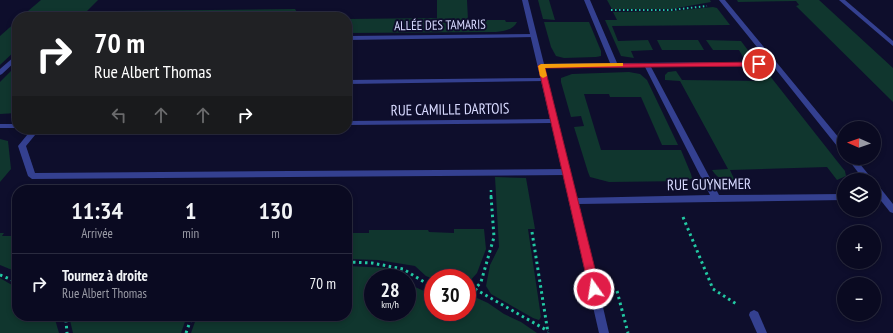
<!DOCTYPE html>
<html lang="fr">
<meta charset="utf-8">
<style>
body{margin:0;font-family:"PT Sans Narrow",sans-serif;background:#18182e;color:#f1f3f6;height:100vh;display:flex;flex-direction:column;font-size:15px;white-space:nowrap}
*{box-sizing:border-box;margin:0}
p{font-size:13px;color:#999aa5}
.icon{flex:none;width:22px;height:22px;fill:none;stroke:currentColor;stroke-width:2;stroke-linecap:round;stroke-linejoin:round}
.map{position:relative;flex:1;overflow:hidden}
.side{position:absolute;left:12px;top:185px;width:340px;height:136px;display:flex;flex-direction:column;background:#0a0a21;border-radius:16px;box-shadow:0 2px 6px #0003,0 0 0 1px #2a2b3f}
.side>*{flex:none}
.guide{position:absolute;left:12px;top:12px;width:340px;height:122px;border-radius:16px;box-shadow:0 2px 6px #0003,0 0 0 1px #2a2b3f;background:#202124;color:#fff;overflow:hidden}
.needle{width:26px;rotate:272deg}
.buttons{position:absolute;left:837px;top:121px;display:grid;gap:8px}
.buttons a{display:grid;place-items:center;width:44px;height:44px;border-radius:50%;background:#0a0a21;box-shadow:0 2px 6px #0003,0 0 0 1px #2a2b3f;font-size:20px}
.speed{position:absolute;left:364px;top:269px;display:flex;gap:8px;font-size:20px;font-weight:700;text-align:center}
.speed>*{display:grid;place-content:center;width:52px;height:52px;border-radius:50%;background:#0a0a21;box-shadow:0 2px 6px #0003,0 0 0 1px #2a2b3f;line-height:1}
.speed small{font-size:10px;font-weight:400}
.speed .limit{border:6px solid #d22;background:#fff;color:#111}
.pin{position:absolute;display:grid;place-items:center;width:34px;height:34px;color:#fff;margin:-17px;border:2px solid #fff;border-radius:50%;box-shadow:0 1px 4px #0007}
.me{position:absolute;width:44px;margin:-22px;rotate:347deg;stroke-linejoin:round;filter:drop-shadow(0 0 3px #0008)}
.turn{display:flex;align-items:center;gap:14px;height:84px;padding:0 16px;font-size:18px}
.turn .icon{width:52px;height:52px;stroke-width:2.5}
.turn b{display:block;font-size:28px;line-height:34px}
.lanes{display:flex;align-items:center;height:38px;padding:0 16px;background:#0003;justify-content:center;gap:20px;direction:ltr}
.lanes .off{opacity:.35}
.eta{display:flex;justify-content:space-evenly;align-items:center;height:68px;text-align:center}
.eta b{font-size:24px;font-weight:700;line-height:28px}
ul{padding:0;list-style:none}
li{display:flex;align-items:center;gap:12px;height:60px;padding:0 16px;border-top:1px solid #2a2b3f}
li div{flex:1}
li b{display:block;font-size:15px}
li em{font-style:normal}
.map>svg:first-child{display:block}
</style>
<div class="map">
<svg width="893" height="333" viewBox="0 0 893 333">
<rect width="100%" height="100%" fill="#0e0e2c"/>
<!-- green -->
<g fill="#10362e">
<path d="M41,0H98L81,17H21Z"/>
<path d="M437,0H467L468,20H505L506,22H517C513,30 504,31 496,32L347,33V19L437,18Z"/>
<path d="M538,0H549L555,20L543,19Z"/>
<path d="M607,0H710L711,2L672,9H612Z"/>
<path d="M737,0H819L893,68V102L796,6L799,5L796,1L738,2Z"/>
<path d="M713,7L717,8L730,25L612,26L618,41L648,40L653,50L631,51L634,58L621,56L605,20H617L613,12L673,11Z"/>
<path d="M295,9L300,17H91L95,13H114L115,11Z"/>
<path d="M17,21V49L0,65V36Z"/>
<path d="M544,22H589L601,51V56L596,57L564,58L556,56L551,47Z"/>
<path d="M657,40H698L704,50H662Z"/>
<path d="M706,40L741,41L750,53L743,57L739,50H713Z"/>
<path d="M17,65V113L0,114V82Z"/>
<path d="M676,71L682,80L761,81L756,72L770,76L837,161L845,171L846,176L837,180L827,167L730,170L736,183C725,183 718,179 712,170L728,169L680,81L665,80V75L668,72Z"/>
<path d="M629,72L640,74L647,80L678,145H662L641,97H610L609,94H584L601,150H681L691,174L692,178L686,181L609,182L590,177L588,172L574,127L584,126L581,116L571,117L561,82V78L572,74Z"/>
<path d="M0,139L8,141L11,169L0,182Z"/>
<path d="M495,177L526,178L535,229H528L541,317L539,320L533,318L491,294L486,286L490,265L499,247Z"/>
<path d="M454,229H484L486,249L477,273L469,282H467V278L433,279L426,276L415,266L378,260L347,259V233H369V230H428L429,232L454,233Z"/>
<path d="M0,233H4L2,236H17V272L0,265Z"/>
<path d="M347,266L390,268L403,278H373V312H407V281L415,287L433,295V312H467V297L477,298L488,303L504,314L521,322L537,333H191L197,316H347Z"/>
<path d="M0,278L17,288V316H54L59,333H0Z"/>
<path d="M69,316H187L181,333H73Z"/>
</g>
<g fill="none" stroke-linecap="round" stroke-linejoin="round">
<!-- path-far2 -->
<path stroke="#22c9a3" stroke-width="2" stroke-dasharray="1.5 2.5" stroke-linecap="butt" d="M611,10H671L707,6"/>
<!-- path-far1 -->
<path stroke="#22c9a3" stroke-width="2.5" stroke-dasharray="2 3" stroke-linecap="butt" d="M491,190V197"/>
<!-- path -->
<g stroke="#22c9a3" stroke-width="3" stroke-dasharray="2.5 3.5" stroke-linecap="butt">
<path d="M683,217L713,289L738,305"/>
<path d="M532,232L548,333"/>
<path d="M347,262L372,263L403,269L429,285H433"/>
<path d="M0,275L17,282"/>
<path d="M467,288L475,289L481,282L494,237L491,196"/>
<path d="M475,289L548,331"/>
<path d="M617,291L628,333"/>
<path d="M61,316L66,321L67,333"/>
<path d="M186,333L192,316"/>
</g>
<!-- lane -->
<g fill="#344090" fill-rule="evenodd">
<path d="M533,34L536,36L535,37L347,40V36Z"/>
<path d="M17,55V60L2,74L0,75V69L15,56Z"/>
<path d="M544,78L546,79V81L347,84V80Z"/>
<path d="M32,129H40L26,146L35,173L567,169L571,172L567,175L32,179L28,176L18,146Z"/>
<path d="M754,310L758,312L767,333H757L749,315L750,312Z"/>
</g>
<!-- street -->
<g fill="#344090" fill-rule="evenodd">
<path d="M522,0H528L544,64L610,63L584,0H590L617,63L769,62L719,0H725L844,144V152L841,151L773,66L651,67L719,195L844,194V200L579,204L609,333H599L551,123L347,125V121L550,119ZM645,67L710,195L577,198L545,68Z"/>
<path d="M839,0H845L893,41V46Z"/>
<rect x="0" y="124" width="17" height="4"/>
<path d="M847,158H855L873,180H864Z"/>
<path d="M874,183L877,184L893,204V213L890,212L874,192Z"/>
</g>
</g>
<!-- route -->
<path fill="#e11d48" stroke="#92132f" d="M759,62H761V66L545,68L600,289L598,293L594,294L590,293L538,66L539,65Z"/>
<!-- slow -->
<path fill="#f59e0b" d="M620,63H623V66L545,68L547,76L543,78L540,76L538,66L541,64Z"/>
<g text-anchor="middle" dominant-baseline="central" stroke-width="4" stroke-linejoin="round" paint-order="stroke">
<!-- far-street labels -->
<g font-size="13" fill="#d8daff" stroke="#0e0e2c">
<text transform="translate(440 25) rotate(-1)">ALLÉE DES TAMARIS</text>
</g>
<!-- street labels -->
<g font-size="15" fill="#d8daff" stroke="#0e0e2c">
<text transform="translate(450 109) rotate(-1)">RUE CAMILLE DARTOIS</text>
<text transform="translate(709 184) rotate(-1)">RUE GUYNEMER</text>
</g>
</g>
</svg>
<div class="buttons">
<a><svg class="needle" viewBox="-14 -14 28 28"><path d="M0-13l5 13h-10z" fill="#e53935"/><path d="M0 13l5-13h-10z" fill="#999aa5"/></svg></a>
<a><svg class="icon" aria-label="layers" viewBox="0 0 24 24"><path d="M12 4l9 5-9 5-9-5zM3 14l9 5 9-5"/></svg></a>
<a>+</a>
<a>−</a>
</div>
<div class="speed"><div>28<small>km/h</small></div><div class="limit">30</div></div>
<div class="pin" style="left:759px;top:64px;background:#d93025"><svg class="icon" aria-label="arrive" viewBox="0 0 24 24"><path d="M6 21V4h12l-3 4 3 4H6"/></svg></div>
<svg class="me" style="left:594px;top:289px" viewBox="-20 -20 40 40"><circle r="17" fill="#e11d48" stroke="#fff" stroke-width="3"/><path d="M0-11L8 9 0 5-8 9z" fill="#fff"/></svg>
<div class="guide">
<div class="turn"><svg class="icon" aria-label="right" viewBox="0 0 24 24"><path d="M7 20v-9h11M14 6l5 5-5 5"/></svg><div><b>70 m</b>Rue Albert Thomas</div></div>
<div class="lanes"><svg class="icon off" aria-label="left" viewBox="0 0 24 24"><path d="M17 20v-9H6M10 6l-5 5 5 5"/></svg><svg class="icon off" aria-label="ahead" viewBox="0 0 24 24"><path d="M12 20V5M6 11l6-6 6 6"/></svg><svg class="icon off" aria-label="ahead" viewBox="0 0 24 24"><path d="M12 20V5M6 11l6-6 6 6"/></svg><svg class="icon" aria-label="right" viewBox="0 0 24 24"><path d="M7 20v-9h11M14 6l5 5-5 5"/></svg></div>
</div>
<section class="side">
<div class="eta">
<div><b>11:34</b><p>Arrivée</p></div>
<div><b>1</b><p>min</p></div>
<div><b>130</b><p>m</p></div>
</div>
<ul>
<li><svg class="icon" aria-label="right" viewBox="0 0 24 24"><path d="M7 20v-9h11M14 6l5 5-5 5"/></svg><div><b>Tournez à droite</b><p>Rue Albert Thomas</p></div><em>70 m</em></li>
</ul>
</section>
</div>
